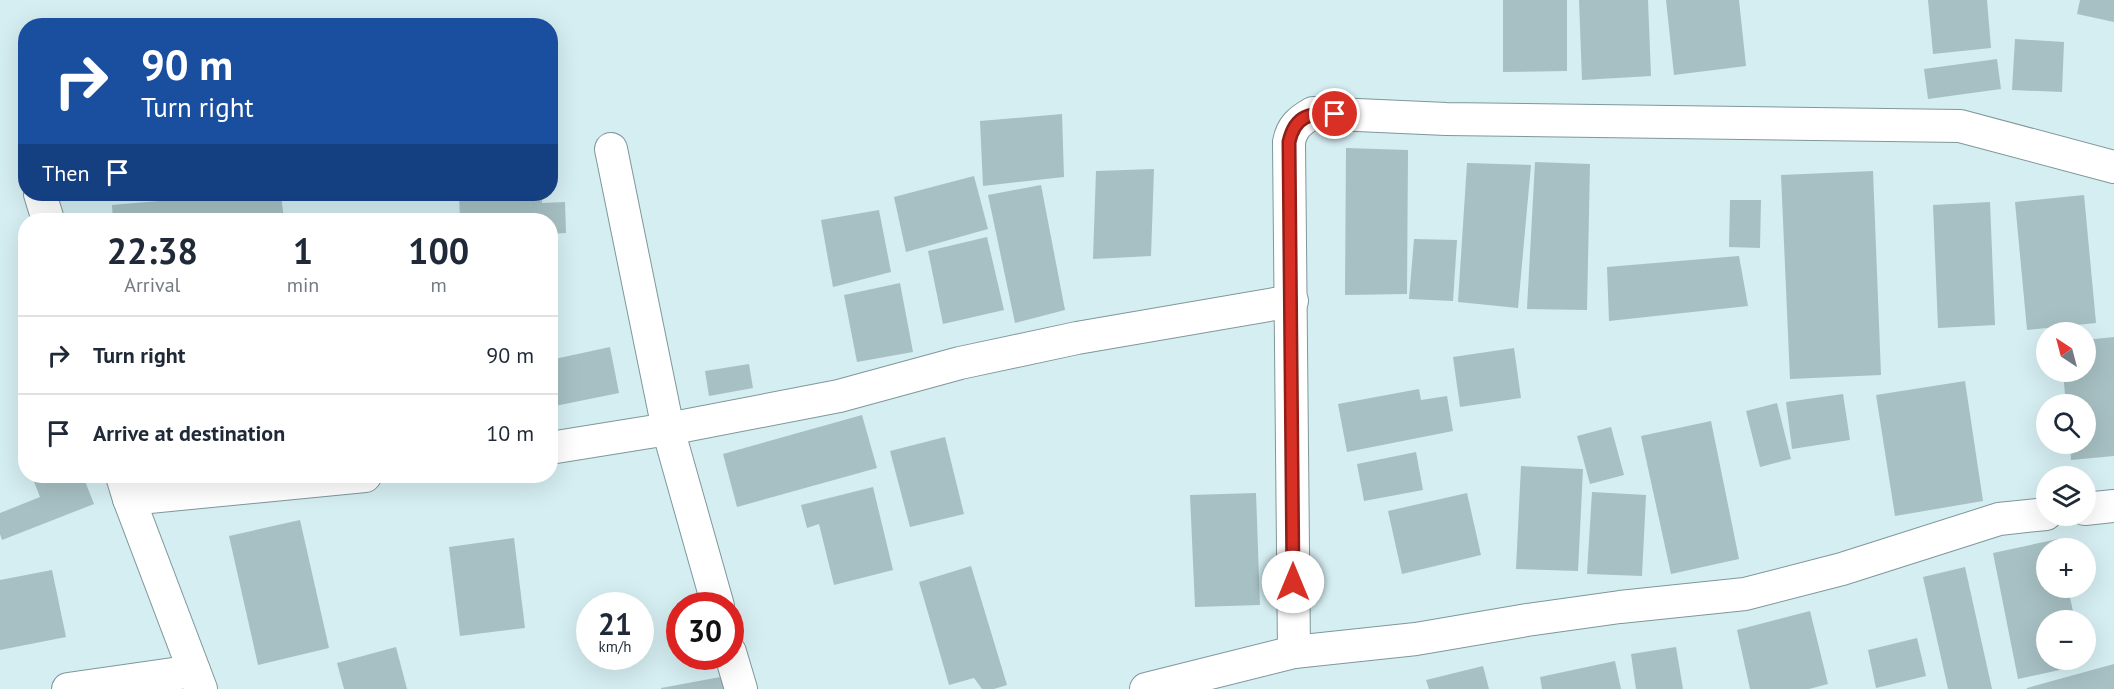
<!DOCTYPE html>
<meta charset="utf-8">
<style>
body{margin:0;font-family:"PT Sans",sans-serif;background:#f6f6f7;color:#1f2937;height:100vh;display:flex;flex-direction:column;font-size:22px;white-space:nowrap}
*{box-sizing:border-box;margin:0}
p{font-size:20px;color:#747a83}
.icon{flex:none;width:33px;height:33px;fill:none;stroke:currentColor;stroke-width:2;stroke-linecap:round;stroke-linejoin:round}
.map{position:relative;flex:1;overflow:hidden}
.panel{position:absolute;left:18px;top:213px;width:540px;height:270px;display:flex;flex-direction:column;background:#fff;border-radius:24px;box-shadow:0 6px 24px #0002}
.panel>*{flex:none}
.banner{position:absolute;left:18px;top:18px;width:540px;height:183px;border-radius:24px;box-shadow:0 6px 24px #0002;background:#1a4fa0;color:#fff;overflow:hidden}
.needle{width:39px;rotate:324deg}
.controls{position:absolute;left:2036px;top:322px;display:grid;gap:12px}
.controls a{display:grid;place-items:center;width:60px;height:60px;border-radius:50%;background:#fff;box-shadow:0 6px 24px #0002;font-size:30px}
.speed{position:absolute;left:576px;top:592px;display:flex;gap:12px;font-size:30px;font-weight:700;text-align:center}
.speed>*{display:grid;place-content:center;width:78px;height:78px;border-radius:50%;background:#fff;box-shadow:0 6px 24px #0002;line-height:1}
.speed small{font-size:15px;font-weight:400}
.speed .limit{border:9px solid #d22;background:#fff;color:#111}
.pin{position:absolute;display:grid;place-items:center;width:51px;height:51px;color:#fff;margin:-26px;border:3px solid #fff;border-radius:50%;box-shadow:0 2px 6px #0007}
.me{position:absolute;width:66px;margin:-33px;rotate:0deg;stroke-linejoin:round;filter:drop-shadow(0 0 4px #0008)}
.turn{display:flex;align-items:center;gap:21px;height:126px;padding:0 24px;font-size:27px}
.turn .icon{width:78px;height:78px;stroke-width:2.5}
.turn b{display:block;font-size:42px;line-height:51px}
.then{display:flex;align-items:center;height:57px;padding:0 24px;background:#0003;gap:12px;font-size:22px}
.eta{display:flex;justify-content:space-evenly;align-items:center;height:102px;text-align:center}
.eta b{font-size:36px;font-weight:600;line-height:42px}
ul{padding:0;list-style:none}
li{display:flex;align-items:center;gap:18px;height:78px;padding:0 24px;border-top:2px solid #e0e1e3}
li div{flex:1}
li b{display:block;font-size:22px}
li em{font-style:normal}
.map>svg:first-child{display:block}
</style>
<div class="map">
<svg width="2114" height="689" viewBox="0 0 2114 689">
<rect width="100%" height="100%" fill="#d5eef2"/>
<!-- building -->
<g fill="#a7c0c3">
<path d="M1503,0H1567V71L1503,72Z"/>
<path d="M1579,0H1648L1651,76L1582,80Z"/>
<path d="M1666,0H1739L1746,66L1674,75Z"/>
<path d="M1928,0H1987L1991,48L1933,54Z"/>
<path d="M2080,0H2114V22L2077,14Z"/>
<path d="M2015,39L2064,42L2062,92L2012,90Z"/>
<path d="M1997,59L2001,89L1928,99L1924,69Z"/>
<path d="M1062,114L1064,177L983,186L980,121Z"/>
<path d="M1346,148L1408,150L1407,294L1345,295Z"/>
<path d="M1535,162L1590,164L1587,310L1527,309Z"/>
<path d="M1467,163L1531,165L1518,308L1458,302Z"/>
<path d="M1154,169L1151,256L1093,259L1096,171Z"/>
<path d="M1873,171L1881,375L1790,379L1781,175Z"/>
<path d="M974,176L988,229L906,252L894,197Z"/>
<path d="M1041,185L1065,310L1015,323L988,195Z"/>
<path d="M240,194H281L284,220H113L112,205Z"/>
<path d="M459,194H542V203L565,202L566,233L550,234V220H460Z"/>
<path d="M2084,195L2096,323L2027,330L2015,202Z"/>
<path d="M1730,200H1761L1760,248L1729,247Z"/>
<path d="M1990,202L1995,325L1938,328L1933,205Z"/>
<path d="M879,210L891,272L833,287L821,220Z"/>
<path d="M987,237L1004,310L943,324L928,251Z"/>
<path d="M1414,239L1457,240L1453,301L1409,299Z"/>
<path d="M1739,256L1748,306L1609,321L1607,267Z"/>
<path d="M900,283L913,352L857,362L844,295Z"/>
<path d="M2114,337V456L2071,460L2070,444H2085V405H2066L2063,372H2085V340Z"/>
<path d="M610,347L619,393L550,407V360Z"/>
<path d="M1514,348L1521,398L1460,407L1453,357Z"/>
<path d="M749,364L753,388L709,396L705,371Z"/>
<path d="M1965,381L1983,501L1895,516L1876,395Z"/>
<path d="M1419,389L1421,400L1447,396L1453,431L1347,452L1338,404Z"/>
<path d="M1843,394L1850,440L1792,449L1786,402Z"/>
<path d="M1777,403L1791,459L1760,467L1746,411Z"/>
<path d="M862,415L877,468L737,507L723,454Z"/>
<path d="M1711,421L1739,559L1671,574L1641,436Z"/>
<path d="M1611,427L1624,475L1590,484L1577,436Z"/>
<path d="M945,437L964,514L910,527L890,451Z"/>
<path d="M1416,452L1423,490L1364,501L1357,464Z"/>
<path d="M1521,466L1583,469L1578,571L1516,569Z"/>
<path d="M43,476H83L94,504L2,540L0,534V513L40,497L33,479Z"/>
<path d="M873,487L893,570L834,585L819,524L807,528L801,505Z"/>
<path d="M1592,492L1646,495L1642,576L1587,574Z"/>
<path d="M1256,493L1260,605L1195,607L1190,495Z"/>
<path d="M1467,493L1481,555L1402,574L1388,511Z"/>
<path d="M300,520L329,648L258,665L229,536Z"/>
<path d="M514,538L525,628L460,636L449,547Z"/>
<path d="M2058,539L2060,549H2046V588H2068L2075,621H2046V660H2082L2083,665L2018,679L1993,553Z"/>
<path d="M971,566L1007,685L994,689H982L974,678L949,685L919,582Z"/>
<path d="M1965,567L1992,689H1948L1923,577Z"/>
<path d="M52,570L66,637L0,650V580Z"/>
<path d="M707,601V606H680V618H678L677,603Z"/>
<path d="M1810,611L1828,684L1809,689H1750L1737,630Z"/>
<path d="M1917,638L1926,676L1876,688L1868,650Z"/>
<path d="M396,647L407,689H344L337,663Z"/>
<path d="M1676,647L1683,689H1636L1631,654Z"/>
<path d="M1615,661L1621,689H1542L1540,677Z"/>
<path d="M2114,664V689H2027V688Z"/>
<path d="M1483,666L1489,689H1429L1426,680Z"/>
<path d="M731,675L733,689H661V688Z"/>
</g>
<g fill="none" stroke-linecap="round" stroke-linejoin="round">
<defs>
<g id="minor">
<path d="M40,194L48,220"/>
<path d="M550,448L668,429L611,149"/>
<path d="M122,476L129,499L201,689"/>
<path d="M129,499L365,476"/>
<path d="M2085,509L2114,506"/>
<path d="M718,606L668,429L839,396L960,363L1077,338L1292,301"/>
<path d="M730,652L741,689"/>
<path d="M1294,652L1289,142C1292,127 1299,121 1313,113L1446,119L1960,126L2114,167"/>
<path d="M68,689L194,671"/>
<path d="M1146,689L1294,652L1416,639L1527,620L1620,607L1745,594L1842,569L1999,519L2046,514"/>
</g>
</defs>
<!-- minor casing -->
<use href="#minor" stroke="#7f979b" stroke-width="34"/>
<!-- minor -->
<use href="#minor" stroke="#fff" stroke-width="32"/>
</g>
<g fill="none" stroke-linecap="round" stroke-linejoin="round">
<defs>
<path id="route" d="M1293,582L1289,142C1295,115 1310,113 1335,114"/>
</defs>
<!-- route casing -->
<use href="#route" stroke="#8d1f18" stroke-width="15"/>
<!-- route -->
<use href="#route" stroke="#d93025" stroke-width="10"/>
</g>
</svg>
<div class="controls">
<a><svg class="needle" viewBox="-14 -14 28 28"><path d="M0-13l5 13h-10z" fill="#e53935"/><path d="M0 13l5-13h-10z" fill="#747a83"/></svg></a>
<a><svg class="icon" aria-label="search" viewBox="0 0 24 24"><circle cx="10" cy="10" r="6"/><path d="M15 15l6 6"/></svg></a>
<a><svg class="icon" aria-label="layers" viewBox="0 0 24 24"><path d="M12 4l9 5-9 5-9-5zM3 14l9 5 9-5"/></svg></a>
<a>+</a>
<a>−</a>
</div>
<div class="speed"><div>21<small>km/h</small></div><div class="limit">30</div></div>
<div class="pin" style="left:1335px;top:114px;background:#d93025"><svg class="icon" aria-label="arrive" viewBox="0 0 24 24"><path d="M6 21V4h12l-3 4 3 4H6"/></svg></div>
<svg class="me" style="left:1293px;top:582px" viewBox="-20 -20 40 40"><circle r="19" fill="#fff"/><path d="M0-13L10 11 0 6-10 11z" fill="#d93025"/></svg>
<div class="banner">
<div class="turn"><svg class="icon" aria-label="right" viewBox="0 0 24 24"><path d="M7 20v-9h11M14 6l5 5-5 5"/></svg><div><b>90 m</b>Turn right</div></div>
<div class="then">Then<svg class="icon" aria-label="arrive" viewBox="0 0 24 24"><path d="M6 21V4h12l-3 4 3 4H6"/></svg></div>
</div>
<section class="panel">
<div class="eta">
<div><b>22:38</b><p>Arrival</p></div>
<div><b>1</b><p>min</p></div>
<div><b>100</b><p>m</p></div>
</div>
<ul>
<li><svg class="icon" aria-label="right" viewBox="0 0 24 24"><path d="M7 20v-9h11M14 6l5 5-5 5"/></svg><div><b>Turn right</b></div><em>90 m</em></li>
<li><svg class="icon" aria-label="arrive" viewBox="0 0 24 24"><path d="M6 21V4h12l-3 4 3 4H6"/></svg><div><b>Arrive at destination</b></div><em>10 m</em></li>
</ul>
</section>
</div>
